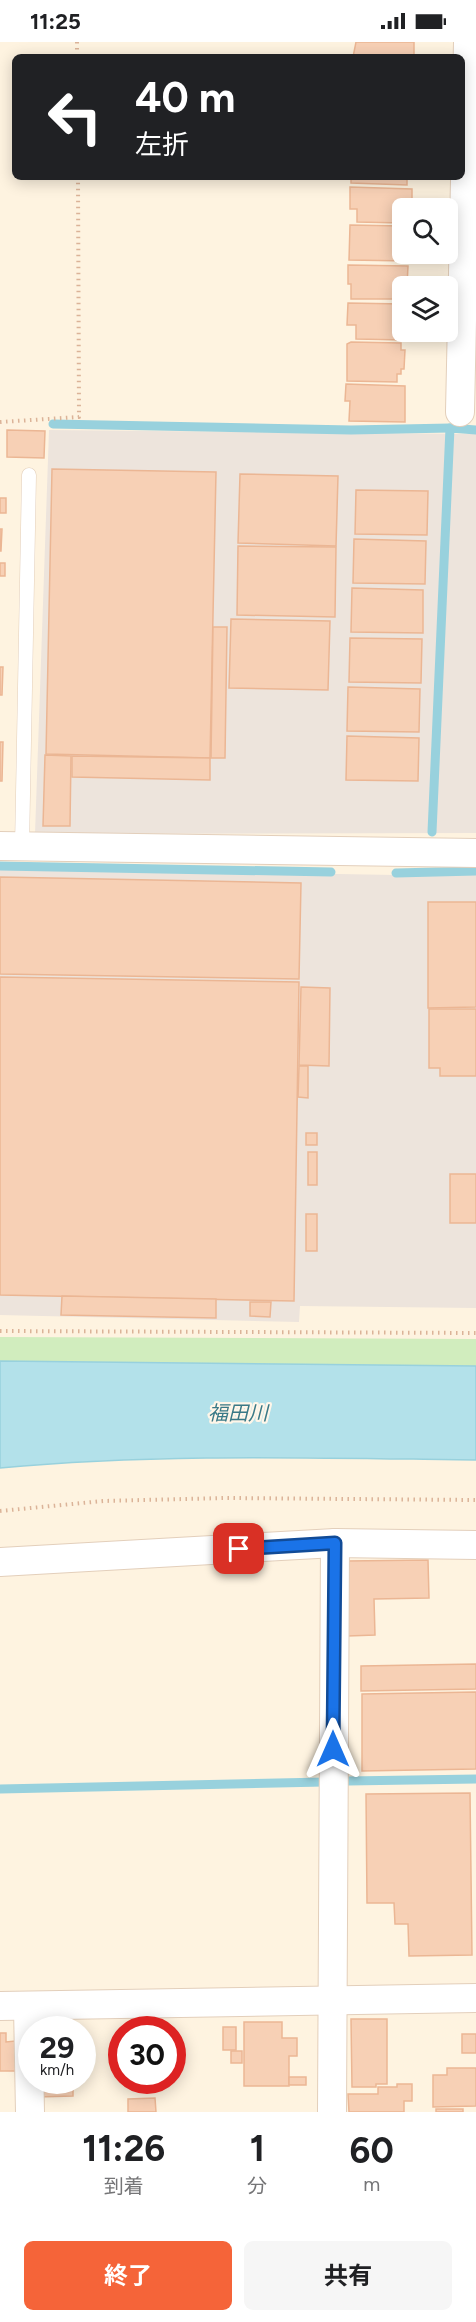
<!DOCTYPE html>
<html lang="ja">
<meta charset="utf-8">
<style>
body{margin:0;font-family:Figtree,"Noto Sans JP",sans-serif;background:#f6f6f6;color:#202124;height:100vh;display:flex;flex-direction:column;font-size:22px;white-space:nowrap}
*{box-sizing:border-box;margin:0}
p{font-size:20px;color:#757577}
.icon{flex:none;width:33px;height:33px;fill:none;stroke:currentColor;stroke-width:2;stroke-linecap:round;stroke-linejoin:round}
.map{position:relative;height:2070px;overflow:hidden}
.drawer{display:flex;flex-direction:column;background:#fff;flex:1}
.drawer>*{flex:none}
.guide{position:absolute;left:12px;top:12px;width:453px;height:126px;border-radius:9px;box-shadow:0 3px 15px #0003;background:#202124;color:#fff;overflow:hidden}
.fabs{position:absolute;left:392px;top:156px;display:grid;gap:12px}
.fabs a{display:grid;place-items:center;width:66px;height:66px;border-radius:9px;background:#fff;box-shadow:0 3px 15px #0003;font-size:30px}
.speed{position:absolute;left:18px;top:1974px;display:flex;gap:12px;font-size:30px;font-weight:700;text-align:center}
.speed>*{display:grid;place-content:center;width:78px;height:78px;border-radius:50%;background:#fff;box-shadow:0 3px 15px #0003;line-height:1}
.speed small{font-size:15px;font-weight:400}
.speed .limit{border:9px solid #d22;background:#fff;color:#111}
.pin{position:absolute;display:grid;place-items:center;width:51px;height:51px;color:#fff;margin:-26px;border-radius:12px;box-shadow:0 3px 9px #0006}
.me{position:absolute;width:66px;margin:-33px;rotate:0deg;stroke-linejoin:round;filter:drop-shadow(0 0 4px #0008)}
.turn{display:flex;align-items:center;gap:21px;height:126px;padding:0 24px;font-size:27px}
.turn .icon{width:78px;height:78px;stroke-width:2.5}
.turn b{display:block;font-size:42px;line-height:51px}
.eta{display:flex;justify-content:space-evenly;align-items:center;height:102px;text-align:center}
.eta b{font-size:36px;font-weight:700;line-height:42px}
.cta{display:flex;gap:12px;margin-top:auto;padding:12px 24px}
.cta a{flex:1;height:69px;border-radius:9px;background:#f56439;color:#fff;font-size:24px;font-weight:700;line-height:69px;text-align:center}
.cta a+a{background:#f6f6f6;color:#202124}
.status{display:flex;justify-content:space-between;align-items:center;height:42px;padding:0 30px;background:#fff;direction:ltr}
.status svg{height:16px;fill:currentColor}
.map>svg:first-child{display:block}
</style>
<div class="status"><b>11:25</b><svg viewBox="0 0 49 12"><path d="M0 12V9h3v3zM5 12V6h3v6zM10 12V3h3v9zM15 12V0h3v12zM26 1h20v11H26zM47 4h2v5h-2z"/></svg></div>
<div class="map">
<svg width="476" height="2070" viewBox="0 0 476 2070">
<rect width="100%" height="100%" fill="#fef3e0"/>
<!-- industrial -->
<g fill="#ede4dc">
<path d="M49,388L476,392V791L35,792Z"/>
<path d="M0,826L395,833L476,831V1266L300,1264L299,1280L0,1273Z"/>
</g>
<!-- green -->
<path fill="#d1edbe" d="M0,1295L476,1297V1324L0,1319Z"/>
<!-- water -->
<path fill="#b3e1ea" stroke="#98d1dd" stroke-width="1.5" d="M0,1319L476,1324V1418C317,1416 158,1411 0,1426Z"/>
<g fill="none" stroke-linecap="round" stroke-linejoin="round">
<!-- stream -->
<g stroke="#98d1dd" stroke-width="9">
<path d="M53,382L351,388L450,386"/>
<path d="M432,790L450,386L476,388"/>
<path d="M0,824L331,830"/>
<path d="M396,831L476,829"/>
<path d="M348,1739L476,1737"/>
<path d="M0,1747L324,1740"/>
</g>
</g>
<!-- building -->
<g fill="#f7d0b5" stroke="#ebb694" stroke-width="1.5">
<path d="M356,0H414V15H353Z"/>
<path d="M351,135H407V143L351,141Z"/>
<path d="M350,145L412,147V166H402V181L357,180V167H350Z"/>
<path d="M350,183L402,184V212H409V219L349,218Z"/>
<path d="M348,223L408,224L407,244H402V257H351V242H348Z"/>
<path d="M348,261L402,262V290H409V292H405V298L356,297V283H347Z"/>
<path d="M351,300L401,301V308H405L404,327H401V332H397V340L347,339V302Z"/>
<path d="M346,342L405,344V380L349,379L350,359H345Z"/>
<path d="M7,388L45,389L44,416L7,415Z"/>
<path d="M52,427L216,430L210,716L46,712Z"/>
<path d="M240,432L338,434L336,504L238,501Z"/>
<path d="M356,448L428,449L427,493L355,492Z"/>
<rect x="0" y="456" width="6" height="15"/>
<path d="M0,487H2L1,509H0Z"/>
<path d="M354,497L426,499L425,542L353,541Z"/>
<path d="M238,504L336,505L335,575L237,573Z"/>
<rect x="0" y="521" width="5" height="13"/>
<path d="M352,546L423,548V591L351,590Z"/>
<path d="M231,577L330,579L328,648L229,646Z"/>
<path d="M213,585H227L225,716H211Z"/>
<path d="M350,596L422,597L421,641L349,640Z"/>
<path d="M0,625H3L2,653H0Z"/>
<path d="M348,645L420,647L419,690L347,689Z"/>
<path d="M347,694L419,696L418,739L346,738Z"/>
<path d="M0,700H3L2,739H0Z"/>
<path d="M45,713L71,714L70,784H43Z"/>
<path d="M72,714L210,716V738L72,735Z"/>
<path d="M0,835L301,841L299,937L0,932Z"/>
<path d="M428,860H476V965L428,966Z"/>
<path d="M0,935L299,940L294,1259L0,1253Z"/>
<path d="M301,945L330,946L329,1024L299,1023Z"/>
<path d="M429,967H476V1034H440V1026H429Z"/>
<path d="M299,1024H308V1056L298,1055Z"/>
<rect x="306" y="1091" width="11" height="12"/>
<rect x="308" y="1110" width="9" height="33"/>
<rect x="450" y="1132" width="26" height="49"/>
<rect x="306" y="1172" width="11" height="37"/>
<path d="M62,1254L216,1257V1276L61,1273Z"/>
<path d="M250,1260H271L270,1275L250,1274Z"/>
<path d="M428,1518L429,1556L374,1557L375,1593L348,1594L347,1519Z"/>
<path d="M476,1622V1647L361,1649V1624Z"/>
<path d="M476,1650V1727L362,1729V1652Z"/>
<path d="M470,1751L472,1913L409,1914L408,1882H395L394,1861H367L366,1752Z"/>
<path d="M351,1977H387V2042H376V2045H352Z"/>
<path d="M244,1980H282V1996H297V2014H289V2044H244Z"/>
<rect x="223" y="1985" width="13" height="23"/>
<path d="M0,1991H6V2000L15,1999L16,2029H0Z"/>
<rect x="462" y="1992" width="14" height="19"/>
<rect x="231" y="2009" width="11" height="12"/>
<path d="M447,2026H476V2064L433,2065V2033H447Z"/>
<rect x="289" y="2035" width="17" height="8"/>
<path d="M37,2038H73V2054L37,2055Z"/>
<path d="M397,2042H412V2059H404V2070H349L348,2052H378V2045H397Z"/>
<path d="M155,2056L156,2070H128V2057Z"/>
<rect x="436" y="2067" width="27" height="3"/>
</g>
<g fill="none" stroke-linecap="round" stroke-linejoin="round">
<defs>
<path id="lane" d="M22,805L29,433"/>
<g id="street">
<path d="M460,370L468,0"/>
<path d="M0,804L476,811"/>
<path d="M0,1520L335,1501L476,1503"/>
<path d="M0,1964L476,1956"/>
<path d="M28,1964L30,2070"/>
<path d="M332,2070L335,1501"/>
</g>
</defs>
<!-- lane casing -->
<use href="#lane" stroke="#e3cfbb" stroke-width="15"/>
<!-- street casing -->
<use href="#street" stroke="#e3cfbb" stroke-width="30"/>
<!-- path -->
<g stroke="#dbb398" stroke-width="4" stroke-dasharray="1.5 4.5" stroke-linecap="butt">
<path d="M77,0V15"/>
<path d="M0,380L79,375L78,135"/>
<path d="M0,1289L476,1291"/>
<path d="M0,1469L103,1459L226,1456L476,1458"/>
</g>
<!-- lane -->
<use href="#lane" stroke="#fff" stroke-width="14"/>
<!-- street -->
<use href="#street" stroke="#fff" stroke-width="28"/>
</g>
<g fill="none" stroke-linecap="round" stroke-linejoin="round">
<defs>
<path id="route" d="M239,1507L335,1501L333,1707"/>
</defs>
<!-- route casing -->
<use href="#route" stroke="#114b97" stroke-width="15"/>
<!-- route -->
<use href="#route" stroke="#1a73e8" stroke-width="10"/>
</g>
<g text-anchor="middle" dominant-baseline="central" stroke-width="4.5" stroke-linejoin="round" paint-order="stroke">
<!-- water labels -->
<g font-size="20" font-style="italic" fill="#3a7987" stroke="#fff6e9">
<text x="238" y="1371">福田川</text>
</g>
</g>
</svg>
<div class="fabs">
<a><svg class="icon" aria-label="search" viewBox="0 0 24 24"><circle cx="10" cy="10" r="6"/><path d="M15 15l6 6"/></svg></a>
<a><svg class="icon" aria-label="layers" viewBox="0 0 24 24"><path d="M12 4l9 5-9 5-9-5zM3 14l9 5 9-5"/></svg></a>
</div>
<div class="speed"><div>29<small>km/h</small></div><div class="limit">30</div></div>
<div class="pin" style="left:239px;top:1507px;background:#d93025"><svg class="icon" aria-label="arrive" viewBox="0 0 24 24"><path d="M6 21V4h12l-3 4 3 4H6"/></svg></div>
<svg class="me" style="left:333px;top:1707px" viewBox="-20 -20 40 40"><path d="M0-17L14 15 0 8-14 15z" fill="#1a73e8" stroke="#fff" stroke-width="4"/></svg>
<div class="guide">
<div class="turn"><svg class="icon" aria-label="left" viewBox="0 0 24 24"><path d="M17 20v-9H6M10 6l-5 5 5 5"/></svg><div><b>40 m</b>左折</div></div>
</div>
</div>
<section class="drawer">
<div class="eta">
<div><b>11:26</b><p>到着</p></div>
<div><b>1</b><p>分</p></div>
<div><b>60</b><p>m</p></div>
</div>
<div class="cta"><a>終了</a><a>共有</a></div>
</section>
